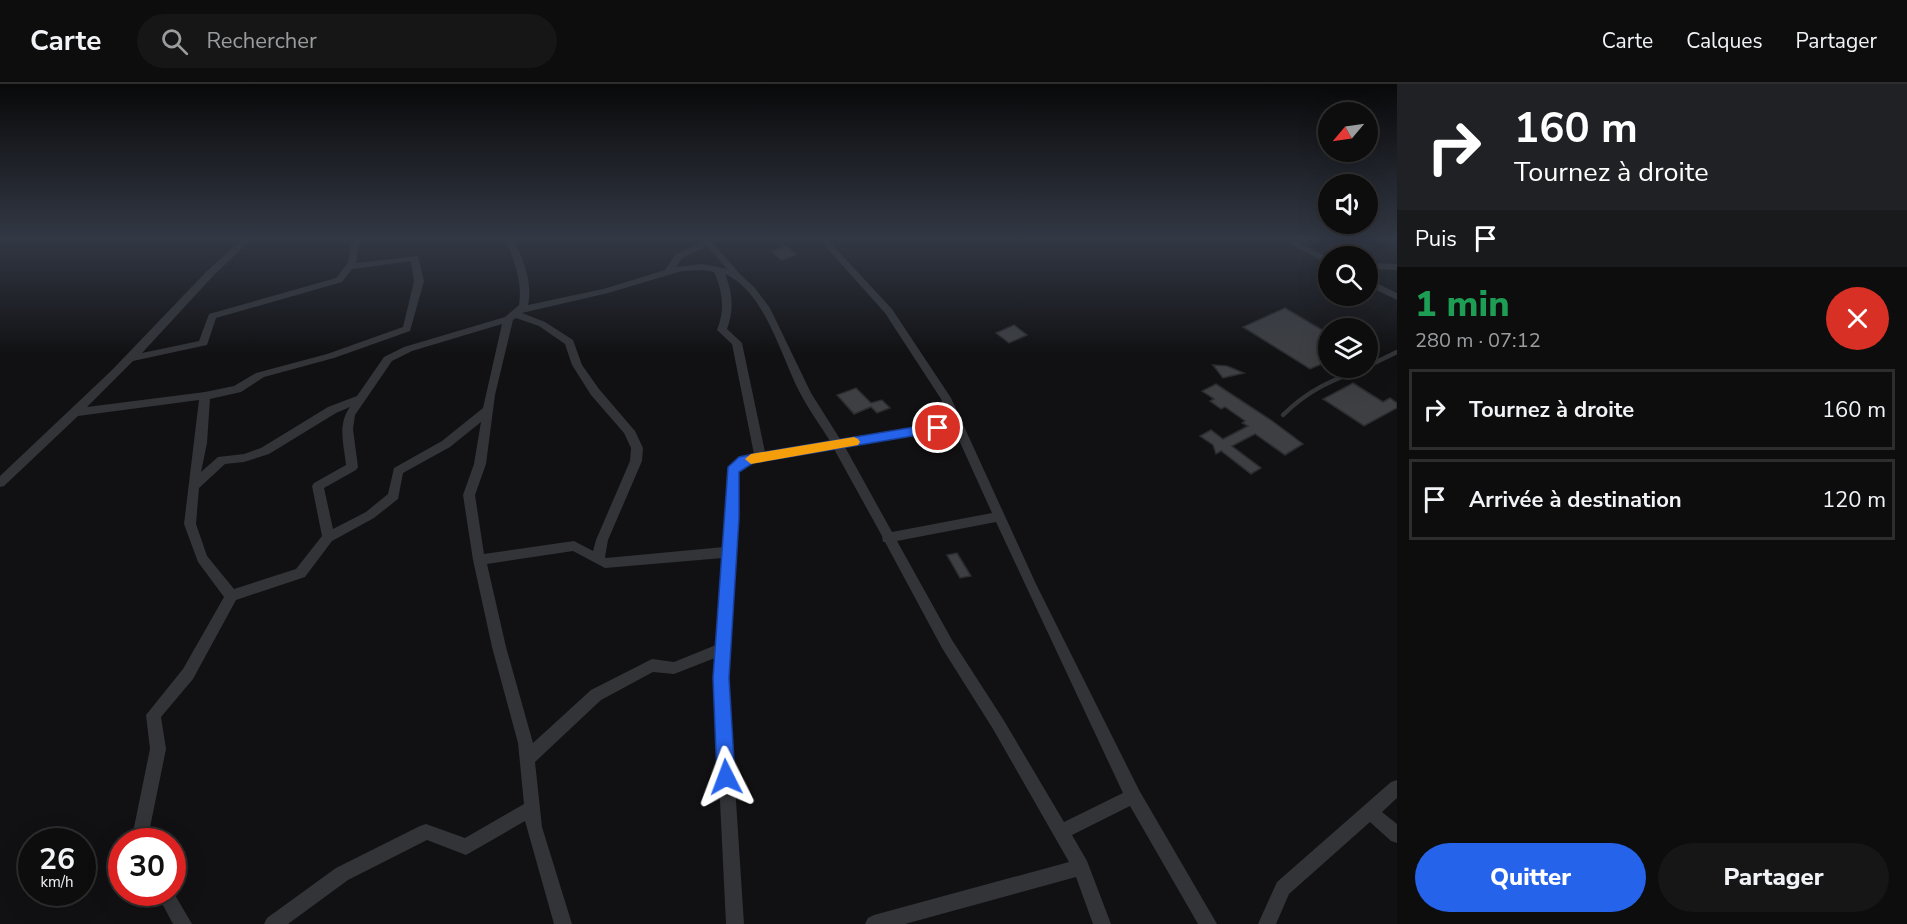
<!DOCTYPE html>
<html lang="fr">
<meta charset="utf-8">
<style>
body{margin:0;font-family:"Nunito Sans",sans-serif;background:#161617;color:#f1f3f6;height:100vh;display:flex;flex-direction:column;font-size:22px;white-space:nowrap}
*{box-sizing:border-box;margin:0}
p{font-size:20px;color:#9a9c9e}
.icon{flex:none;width:33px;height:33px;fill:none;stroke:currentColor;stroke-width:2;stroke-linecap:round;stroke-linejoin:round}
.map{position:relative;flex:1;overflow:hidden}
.panel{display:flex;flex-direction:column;background:#0d0d0e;width:510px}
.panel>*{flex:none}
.top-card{background:#202124;color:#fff;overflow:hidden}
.needle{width:39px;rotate:241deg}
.controls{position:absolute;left:1318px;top:18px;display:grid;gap:12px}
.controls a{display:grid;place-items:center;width:60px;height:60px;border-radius:50%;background:#0d0d0e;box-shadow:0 6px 24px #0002,0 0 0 2px #2d2d2e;font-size:30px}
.speed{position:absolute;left:18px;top:744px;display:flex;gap:12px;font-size:30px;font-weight:700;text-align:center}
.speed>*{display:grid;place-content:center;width:78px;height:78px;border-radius:50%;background:#0d0d0e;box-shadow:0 6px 24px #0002,0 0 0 2px #2d2d2e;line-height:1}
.speed small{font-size:15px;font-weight:400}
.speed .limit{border:9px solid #d22;background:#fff;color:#111}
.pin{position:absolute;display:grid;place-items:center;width:51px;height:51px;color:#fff;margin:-26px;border:3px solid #fff;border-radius:50%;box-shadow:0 2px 6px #0007}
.me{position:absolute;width:66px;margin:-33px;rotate:357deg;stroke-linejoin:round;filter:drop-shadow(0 0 4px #0008)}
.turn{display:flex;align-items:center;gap:21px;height:126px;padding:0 18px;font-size:27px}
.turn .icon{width:78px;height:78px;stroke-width:2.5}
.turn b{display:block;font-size:42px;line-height:51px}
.then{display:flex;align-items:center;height:57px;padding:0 18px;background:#0003;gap:12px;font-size:22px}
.round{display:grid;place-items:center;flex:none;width:63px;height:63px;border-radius:32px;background:#161617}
.headline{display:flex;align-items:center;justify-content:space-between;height:102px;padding:0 18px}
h1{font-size:36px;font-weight:800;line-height:45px;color:#1e9e55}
.primary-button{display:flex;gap:12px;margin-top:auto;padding:12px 18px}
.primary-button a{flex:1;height:69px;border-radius:36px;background:#2563eb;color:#fff;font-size:24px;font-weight:800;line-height:69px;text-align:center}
.primary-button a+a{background:#161617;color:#f1f3f6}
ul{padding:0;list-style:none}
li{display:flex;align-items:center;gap:18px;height:81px;margin:0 12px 9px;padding:0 6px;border:3px solid #2d2d2e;border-radius:0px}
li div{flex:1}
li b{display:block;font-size:22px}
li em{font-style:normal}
header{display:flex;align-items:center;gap:36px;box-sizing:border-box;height:84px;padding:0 30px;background:#0d0d0e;border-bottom:2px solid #2d2d2e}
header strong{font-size:28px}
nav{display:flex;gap:33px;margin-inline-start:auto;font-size:21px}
.search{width:420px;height:54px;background:#161617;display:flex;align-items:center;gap:15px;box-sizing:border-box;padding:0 21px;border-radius:33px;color:#9a9c9e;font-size:22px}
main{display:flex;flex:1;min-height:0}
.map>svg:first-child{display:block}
</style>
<header>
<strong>Carte</strong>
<div class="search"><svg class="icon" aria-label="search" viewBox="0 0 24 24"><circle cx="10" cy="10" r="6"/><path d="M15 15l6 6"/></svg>Rechercher</div>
<nav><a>Carte</a><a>Calques</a><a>Partager</a></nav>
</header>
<main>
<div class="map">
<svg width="1397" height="840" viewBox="0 0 1397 840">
<rect width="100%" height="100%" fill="#111113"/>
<!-- building -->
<g fill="#3d3f43" stroke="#2b2c2f" stroke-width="1.5">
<path d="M786,162L796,171L781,176L771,167Z"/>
<path d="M1285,224L1329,250V277L1310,285L1243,243Z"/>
<path d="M1014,241L1027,251L1009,259L996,249Z"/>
<path d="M1213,281L1227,282L1244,289L1223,294Z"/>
<path d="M1353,299L1383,318L1390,314L1397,319V324L1364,342L1323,315Z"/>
<path d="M1216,300L1271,336L1303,360L1285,371L1255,350L1232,362L1261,384L1251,390L1221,367L1216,370L1213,361L1200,352L1211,346L1223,355L1248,342L1242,339L1245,337L1225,323L1221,325L1210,317L1214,315L1202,307Z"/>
<path d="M856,304L871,319L882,316L890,324L877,329L871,323L854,330L837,311Z"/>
<path d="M957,469L971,492L960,494L947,471Z"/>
</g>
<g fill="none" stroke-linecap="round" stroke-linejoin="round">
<!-- service -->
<g stroke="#323438" stroke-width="4.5">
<path d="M1368,282L1397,268"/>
<path d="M1283,331C1308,306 1332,296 1365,284"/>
</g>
<!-- minor -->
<g fill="#323438" fill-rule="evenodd">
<path d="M244,154H253L214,191L142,269L199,257L209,230L336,194L348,179L351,161L356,154H364L359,161L356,179L418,172L424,197L410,247L334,274L264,293L241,308L210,315L207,359L201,388L218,373L244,370L261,364L328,323L357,312L384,273L404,263L505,233L519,221C523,197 513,175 505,154H513C523,174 533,199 528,221L603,205L665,186L676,170L703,158L700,154H721L713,159L740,190L754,203L770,224L811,309L840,355L951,337L941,315L885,229L818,154H826L892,225L951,314L1036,500L1139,706L1217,840H1198L1130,722L1072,751L1087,777L1111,840H1093L1076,793L905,840H865L868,834L874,831L1069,778L993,645L942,564L885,458H883L882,452L834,365L754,378L739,388V417L728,594L744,840H726L714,594L715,574L674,590L653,588L601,616L535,678L542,743L572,840H554L525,737L466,771L427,756L348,796L288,840H264L267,834L336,784L420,742L426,740L465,754L524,720L518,659L492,563L473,476L463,411L474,380L481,338L450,363L403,389L398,415L374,434L332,457L305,493L236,516L193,595L161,633L166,665L147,758H131L150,665L146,631L183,585L224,513L198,478L184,440L199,316L78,332L4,402L0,403V392L111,287L207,187ZM707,162L727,185L703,180L676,183L682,174ZM411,177L414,197L403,243L327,270L256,289L234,302L205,308L87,323L133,277L207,261L216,234L342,198L352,185ZM703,186L714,188C723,208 725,226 717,246L732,260L754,370L740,374L727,386L724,463L606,474L605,473L608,456L642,377L643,364L635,347L599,305L582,281L573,256L545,238L522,229L608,209L682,187ZM725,190C765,207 781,273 800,309C809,326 820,341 830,357L765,368L742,259L727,245C734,226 733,209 725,190ZM516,234L539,242L565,260L572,281L591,311L624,349L631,364L630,377L596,456L593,467L574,457L484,470L475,411L486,380L495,311L513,236ZM502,240L483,324L442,357L394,384L388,410L366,428L333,445L324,404L356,386L358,383L353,345L355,331L392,277L412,267ZM350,323C337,341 344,361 346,381L314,399L312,402L322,452L296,485L234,505L207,472L196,440L199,404L225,380L244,378L269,370L336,329ZM954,345L992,429L892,448L845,363ZM996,438L1123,709L1064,738L1003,635L952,556L897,457ZM573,467L605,484L723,474L716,561L674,578L652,575L591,606L533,659L506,563L487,480Z"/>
<path d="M1280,154H1290L1329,174V181Z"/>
<path d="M1368,179L1397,180V186L1368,185Z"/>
<path d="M1368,195L1397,209V216L1368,202Z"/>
<path d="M1397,696V714L1382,728L1397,740V759L1391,757L1370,738L1289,810L1276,840H1258L1277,798L1391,698Z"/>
<path d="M172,806L192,840H173L156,808H172Z"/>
</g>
</g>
<!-- sky -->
<linearGradient id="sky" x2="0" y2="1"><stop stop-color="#09090a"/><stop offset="0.57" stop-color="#323844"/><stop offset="1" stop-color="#323844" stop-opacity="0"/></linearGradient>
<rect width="1397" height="271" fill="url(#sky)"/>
<!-- route -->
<path fill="#2563eb" stroke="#184099" stroke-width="1.5" d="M938,339L944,344L942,347L753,379L739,388V434L729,594L735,693L733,699L726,702L720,699L717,693L713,594L728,383L739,373L753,370Z"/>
<!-- slow -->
<path fill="#f59e0b" d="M854,353L858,355L860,358L858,361L751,380L745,375L751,370Z"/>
</svg>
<div class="controls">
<a><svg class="needle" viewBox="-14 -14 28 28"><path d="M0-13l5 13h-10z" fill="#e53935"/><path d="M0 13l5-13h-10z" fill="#9a9c9e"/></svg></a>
<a><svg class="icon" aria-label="sound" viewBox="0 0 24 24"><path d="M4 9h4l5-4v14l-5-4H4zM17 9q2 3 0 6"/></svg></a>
<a><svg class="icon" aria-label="search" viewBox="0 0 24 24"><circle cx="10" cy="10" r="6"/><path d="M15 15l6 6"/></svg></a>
<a><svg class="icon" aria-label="layers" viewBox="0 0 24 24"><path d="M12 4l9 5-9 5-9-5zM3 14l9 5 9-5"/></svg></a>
</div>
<div class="speed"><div>26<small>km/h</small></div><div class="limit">30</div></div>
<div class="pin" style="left:938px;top:344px;background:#d93025"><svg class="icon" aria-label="arrive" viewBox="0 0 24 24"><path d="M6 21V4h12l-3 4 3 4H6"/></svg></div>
<svg class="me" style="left:726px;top:693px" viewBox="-20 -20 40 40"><path d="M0-17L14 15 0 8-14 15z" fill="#2563eb" stroke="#fff" stroke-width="4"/></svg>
</div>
<section class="panel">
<div class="top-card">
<div class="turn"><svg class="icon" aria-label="right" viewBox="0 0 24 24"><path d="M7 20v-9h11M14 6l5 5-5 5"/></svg><div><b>160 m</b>Tournez à droite</div></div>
<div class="then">Puis<svg class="icon" aria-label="arrive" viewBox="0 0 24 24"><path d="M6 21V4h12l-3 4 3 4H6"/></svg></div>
</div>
<div class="headline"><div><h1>1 min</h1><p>280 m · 07:12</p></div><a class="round" style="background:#d93025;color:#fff"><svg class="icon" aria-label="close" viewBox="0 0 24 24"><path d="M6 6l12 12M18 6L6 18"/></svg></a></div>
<ul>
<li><svg class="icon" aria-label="right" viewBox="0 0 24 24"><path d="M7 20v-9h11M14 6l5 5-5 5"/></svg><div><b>Tournez à droite</b></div><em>160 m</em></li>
<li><svg class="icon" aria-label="arrive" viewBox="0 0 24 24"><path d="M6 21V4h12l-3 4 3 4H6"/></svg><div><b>Arrivée à destination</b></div><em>120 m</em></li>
</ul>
<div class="primary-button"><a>Quitter</a><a>Partager</a></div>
</section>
</main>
